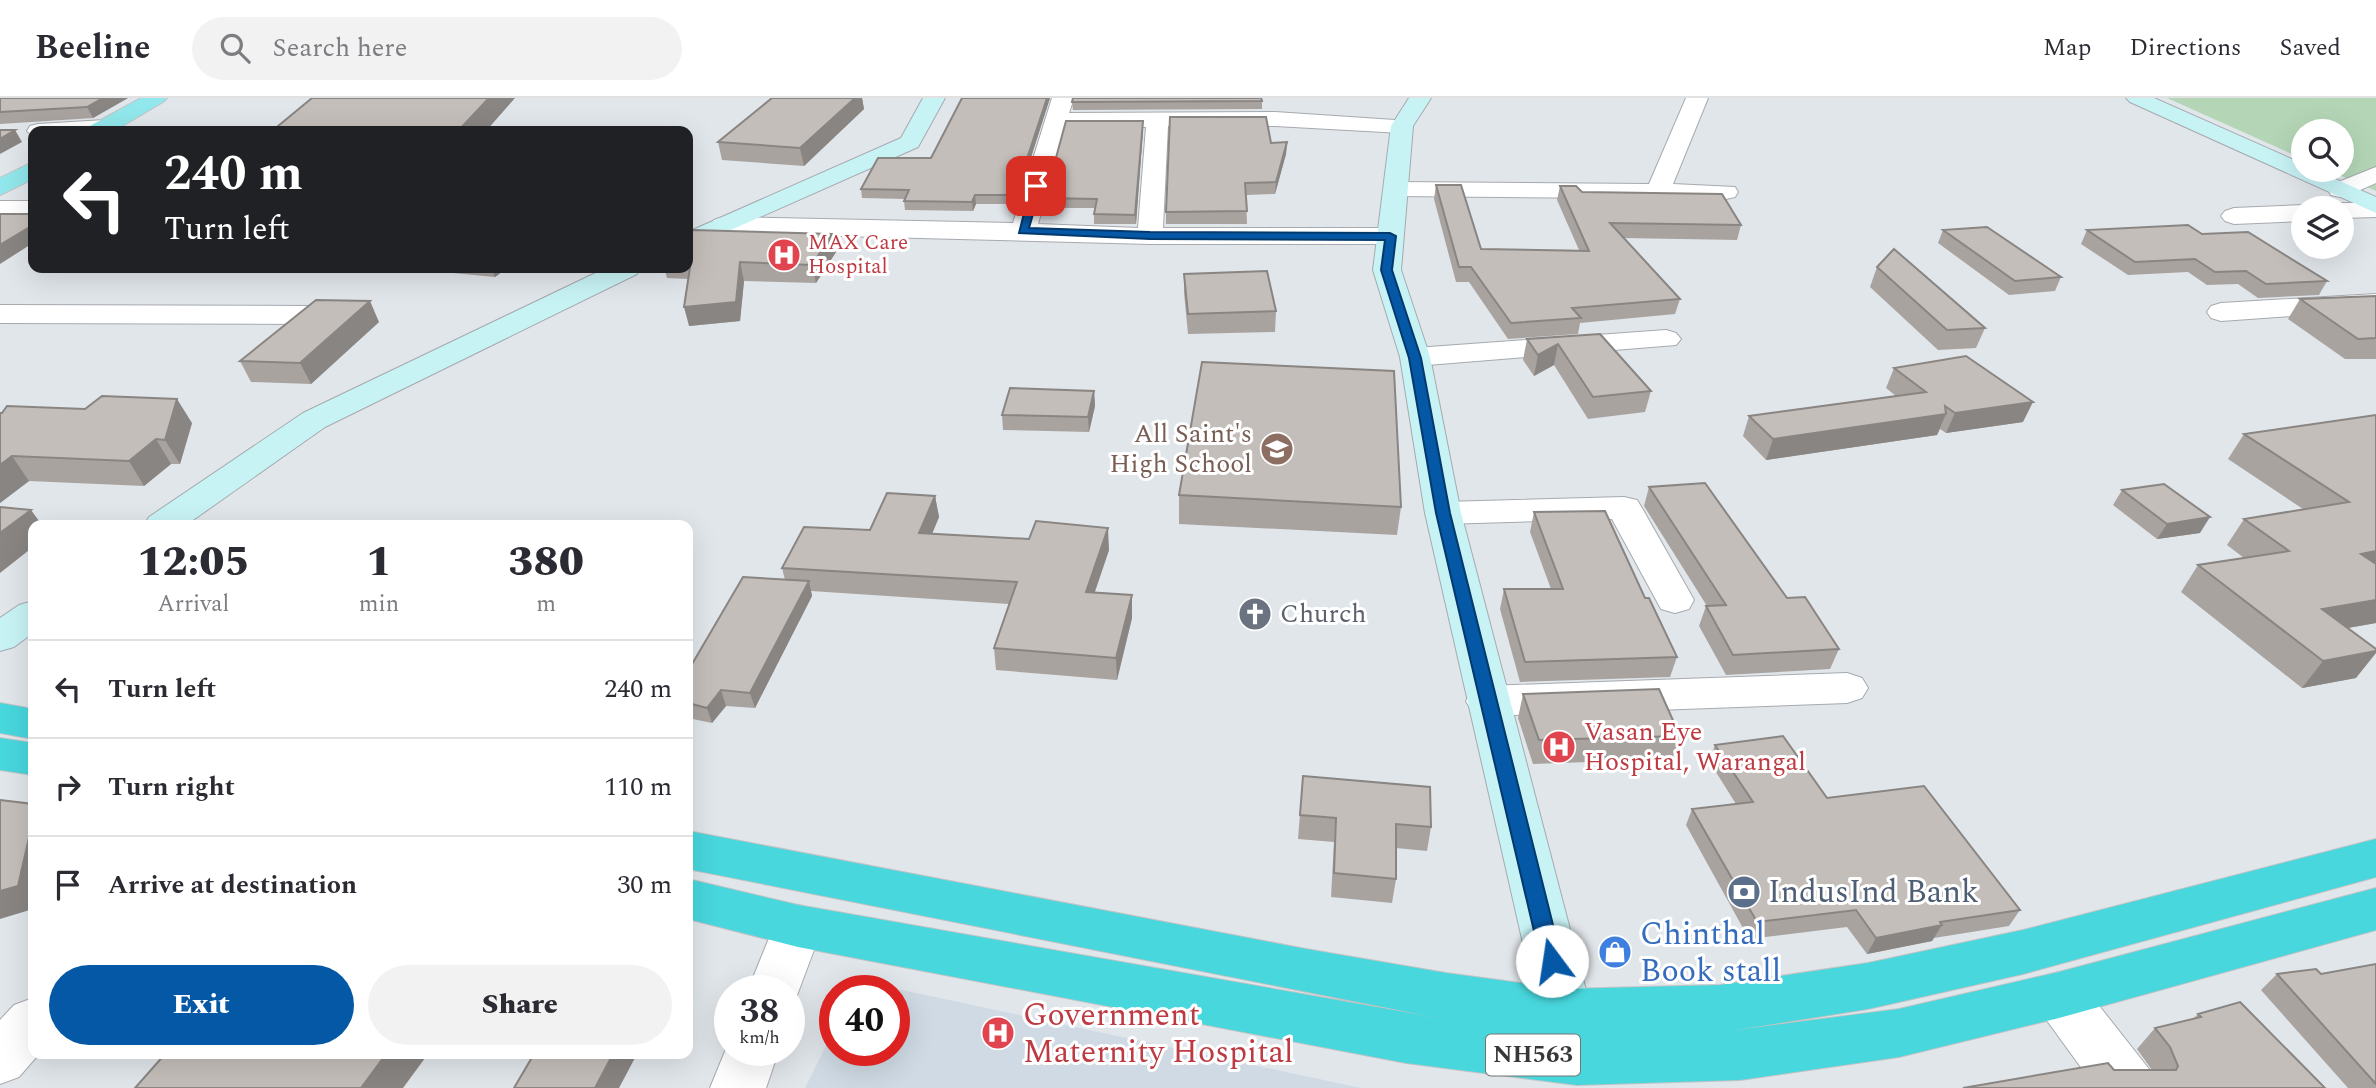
<!DOCTYPE html>
<style>
body{margin:0;font-family:Spectral,serif;background:#f2f2f3;color:#2b2b33;height:100vh;display:flex;flex-direction:column;font-size:26px;white-space:nowrap}
*{box-sizing:border-box;margin:0}
p{font-size:23px;color:#7c7c81}
.icon{flex:none;width:38px;height:38px;fill:none;stroke:currentColor;stroke-width:2;stroke-linecap:round;stroke-linejoin:round}
.map{position:relative;flex:1;overflow:hidden}
.details{position:absolute;left:28px;top:422px;width:665px;height:539px;display:flex;flex-direction:column;background:#fff;border-radius:14px;box-shadow:0 7px 28px #0002}
.details>*{flex:none}
.top-card{position:absolute;left:28px;top:28px;width:665px;height:147px;border-radius:14px;box-shadow:0 7px 28px #0002;background:#202124;color:#fff;overflow:hidden}
.buttons{position:absolute;left:2291px;top:21px;display:grid;gap:14px}
.buttons a{display:grid;place-items:center;width:63px;height:63px;border-radius:50%;background:#fff;box-shadow:0 7px 28px #0002;font-size:35px}
.speed{position:absolute;left:714px;top:877px;display:flex;gap:14px;font-size:35px;font-weight:700;text-align:center}
.speed>*{display:grid;place-content:center;width:91px;height:91px;border-radius:50%;background:#fff;box-shadow:0 7px 28px #0002;line-height:1}
.speed small{font-size:18px;font-weight:400}
.speed .limit{border:10px solid #d22;background:#fff;color:#111}
.pin{position:absolute;display:grid;place-items:center;width:60px;height:60px;color:#fff;margin:-30px;border-radius:14px;box-shadow:0 4px 10px #0006}
.me{position:absolute;width:77px;margin:-38px;rotate:346deg;stroke-linejoin:round;filter:drop-shadow(0 0 5px #0008)}
.turn{display:flex;align-items:center;gap:24px;height:147px;padding:0 21px;font-size:32px}
.turn .icon{width:91px;height:91px;stroke-width:2.5}
.turn b{display:block;font-size:49px;line-height:60px}
.eta{display:flex;justify-content:space-evenly;align-items:center;height:119px;text-align:center}
.eta b{font-size:42px;font-weight:800;line-height:49px}
.button{display:flex;gap:14px;margin-top:auto;padding:14px 21px}
.button a{flex:1;height:80px;border-radius:42px;background:#0558a6;color:#fff;font-size:28px;font-weight:800;line-height:80px;text-align:center}
.button a+a{background:#f2f2f3;color:#2b2b33}
ul{padding:0;list-style:none}
li{display:flex;align-items:center;gap:21px;height:98px;padding:0 21px;border-top:2px solid #e1e1e2}
li div{flex:1}
li b{display:block;font-size:26px}
li em{font-style:normal}
header{display:flex;align-items:center;gap:42px;box-sizing:border-box;height:98px;padding:0 35px;background:#fff;border-bottom:2px solid #e1e1e2}
header strong{font-size:33px}
nav{display:flex;gap:38px;margin-inline-start:auto;font-size:24px}
.search{width:490px;height:63px;background:#f2f2f3;display:flex;align-items:center;gap:18px;box-sizing:border-box;padding:0 24px;border-radius:38px;color:#7c7c81;font-size:26px}
.map>svg:first-child{display:block}
</style>
<header>
<strong>Beeline</strong>
<div class="search"><svg class="icon" aria-label="search" viewBox="0 0 24 24"><circle cx="10" cy="10" r="6"/><path d="M15 15l6 6"/></svg>Search here</div>
<nav><a>Map</a><a>Directions</a><a>Saved</a></nav>
</header>
<div class="map">
<svg width="2376" height="990" viewBox="0 0 2376 990">
<rect width="100%" height="100%" fill="#e1e6eb"/>
<!-- built -->
<path fill="#cfdae4" d="M855,882L1361,990H805L835,930V952H894V892H851Z"/>
<!-- green -->
<path fill="#b4d6b6" d="M2167,0H2376V93L2328,72H2342V33H2303V61Z"/>
<g fill="none" stroke-linecap="round" stroke-linejoin="round">
<defs>
<g id="street">
<path d="M1052,0H1074L1069,15L1275,14L1410,23L1413,28L1410,33L1402,35L1275,28H1168L1163,130H1390L1399,133L1403,138L1399,143L1390,146H1150L723,135L714,132L710,127L714,122L723,119L1013,125ZM1065,29H1146L1138,130L1038,126Z"/>
<path d="M1686,0H1708L1673,86L1735,89L1738,94L1735,99L1726,101L1396,98L1387,96L1384,91L1387,86L1396,84L1649,86Z"/>
<path d="M105,22L113,24L116,29L113,33H33V38L27,33L30,28L38,26Z"/>
<path d="M2376,69V85L2349,97L2340,99L2331,97L2328,92L2331,87Z"/>
<rect x="0" y="103" width="33" height="14"/>
<path d="M2342,105H2376V119L2342,120V110H2331Z"/>
<path d="M2303,107L2312,110H2303V123L2234,126L2225,123L2221,118L2225,113L2234,110Z"/>
<path d="M2376,196V212L2221,223L2211,220L2207,214L2211,208L2221,205Z"/>
<path d="M0,207L312,208L322,211L326,217L322,223L312,226L0,225Z"/>
<path d="M1666,232L1676,235L1681,241L1676,247L1415,268L1404,265L1400,259L1404,253L1415,250Z"/>
<path d="M1624,399L1637,402L1642,410L1694,502L1689,511L1675,515L1661,511L1612,421L1443,426L1430,423L1425,415L1430,407L1443,404Z"/>
<path d="M1847,575L1862,580L1868,590L1862,600L1847,605L1487,618L1472,614L1466,603L1472,592L1487,588Z"/>
<path d="M798,807L816,813L823,828L793,908L789,909V892H748L780,813Z"/>
<path d="M2059,874L2078,881L2149,971L2157,990H2096L2040,913L2033,897L2040,881Z"/>
<path d="M33,900V956H39L19,979L0,986V922L14,907Z"/>
<path d="M730,941V952H779L766,990H710Z"/>
</g>
<g id="secondary">
<path d="M923,0H945L918,49L688,151V134L901,40Z"/>
<path d="M1409,0H1431L1413,28L1401,172L1430,259L1461,415L1599,942L1591,959L1572,967L1553,959L1545,942L1425,415L1400,259L1373,172L1391,28Z"/>
<path d="M2126,0H2154L2303,66V72H2315L2376,99V115L2130,4Z"/>
<path d="M606,170H641L637,176L325,329L186,427H144L149,419L303,315Z"/>
<path d="M33,503V535L14,549L0,553V520L19,507Z"/>
</g>
<g id="primary">
<path d="M141,0H167L163,4L114,33H87L90,28Z"/>
<path d="M33,64V81L0,97V80Z"/>
</g>
<g id="highway">
<path d="M0,605L33,611V641L0,635Z"/>
<path d="M0,640L33,645V677L0,672Z"/>
<path d="M688,733L1306,851L1446,875L1565,891L1720,887L1868,865L2023,832L2376,741V779L2023,876L1868,911L1736,932L1899,911L2059,874L2376,790V832L2059,920L1899,959L1740,982L1577,987L1406,965L798,849L688,821V781L798,807L1433,919L688,771Z"/>
</g>
</defs>
<!-- street casing -->
<use href="#street" stroke="#a6aaaf" stroke-width="2"/>
<!-- secondary casing -->
<use href="#secondary" stroke="#a6aaaf" stroke-width="2"/>
<!-- primary casing -->
<use href="#primary" stroke="#c3c3c4" stroke-width="2"/>
<!-- highway casing -->
<use href="#highway" stroke="#c3c3c4" stroke-width="2"/>
<!-- street -->
<use href="#street" fill="#fff" fill-rule="evenodd"/>
<!-- secondary -->
<use href="#secondary" fill="#c8f3f5" fill-rule="evenodd"/>
<!-- primary -->
<use href="#primary" fill="#91e7eb" fill-rule="evenodd"/>
<!-- highway -->
<use href="#highway" fill="#47d7dd" fill-rule="evenodd"/>
</g>
<!-- wall -->
<g fill="#a9a3a0">
<path d="M0,0H128L93,20L0,26Z"/>
<path d="M772,0H862L864,11L804,68L722,62L718,44Z"/>
<path d="M962,0H1050L1016,106H976L973,113L905,112L904,103L905,101L862,100L861,91L931,60Z"/>
<path d="M1262,3V11L1073,12L1072,4Z"/>
<path d="M1143,32L1136,126H1094V116L1095,110H1045V100Z"/>
<path d="M1287,44L1286,56L1275,96L1246,97L1247,126H1166V114L1271,45Z"/>
<path d="M1436,87L1481,151L1579,152L1557,102L1560,88L1582,94L1741,127L1737,142L1623,140L1680,201L1675,216L1580,225L1578,236L1508,241L1469,184H1456L1434,101Z"/>
<path d="M1943,132L2061,179L2055,193L2009,197L1938,145Z"/>
<path d="M2087,132L2202,136L2327,183L2319,197L2258,200L2238,186L2207,187L2188,174L2128,177L2081,146Z"/>
<path d="M688,134L836,154L816,185L744,183L740,223L689,228V181L667,180L664,170H688Z"/>
<path d="M1877,169L1985,230L1976,250L1938,252L1870,189Z"/>
<path d="M399,170H507L495,179Z"/>
<path d="M1184,176L1276,213L1275,234L1188,236L1184,195Z"/>
<path d="M2376,198V261H2345L2288,221L2300,201Z"/>
<path d="M379,224L311,286L251,284L240,263Z"/>
<path d="M1600,236L1651,293L1645,314L1588,321L1554,267L1534,278L1523,262L1527,241Z"/>
<path d="M1894,270L2023,324L1946,335L1940,331L1937,337L1766,362L1743,338L1749,318L1896,298L1886,290Z"/>
<path d="M1094,293L1095,308L1089,334L1003,332L1002,317Z"/>
<path d="M0,315L192,325L180,366H171L144,388L29,383L0,405Z"/>
<path d="M2376,317V525L2348,530L2356,580L2302,590L2181,494L2198,467L2244,460L2227,447L2244,421L2303,411L2228,361L2244,336Z"/>
<path d="M1649,389L1787,500L1839,551L1830,571L1726,577L1699,528L1706,508H1707L1644,408Z"/>
<path d="M2122,392L2200,435L2157,441L2113,407Z"/>
<path d="M1179,397L1401,409L1397,437L1179,426Z"/>
<path d="M935,398L939,419L932,436L1109,452L1095,494L1132,497V520L1117,582L996,572L994,550L1009,506L811,493L812,498L755,610L726,608L712,625L688,620V573L785,482L782,470L870,432Z"/>
<path d="M1534,414L1645,500L1677,559L1670,579L1520,584L1500,511L1504,491H1551L1530,434Z"/>
<path d="M1523,596L1680,638L1672,661L1533,666L1518,620Z"/>
<path d="M1715,647L1827,700L2020,812L2009,828L1934,840L1932,843L1867,856L1847,829L1749,841L1686,727L1692,711L1736,706L1709,663Z"/>
<path d="M1303,678L1431,729L1427,753L1396,750V781L1392,805L1331,799L1334,744L1298,741Z"/>
<path d="M2376,866V990H2348L2261,892L2277,876H2321Z"/>
<path d="M2198,916L2325,990L2114,972H2152L2137,951L2155,930L2193,921Z"/>
</g>
<!-- shaded-wall -->
<g fill="#898582">
<path d="M103,0H128L93,20L87,9Z"/>
<path d="M489,0H515L486,33H458Z"/>
<path d="M855,0H862L864,11L804,68L800,50Z"/>
<path d="M1047,0H1050L1016,106L1015,97Z"/>
<path d="M1143,23V32L1136,126L1135,117Z"/>
<path d="M15,32L22,44L0,56V41Z"/>
<path d="M1287,44L1286,56L1275,96L1276,84Z"/>
<path d="M975,97L976,106L973,113L972,104Z"/>
<path d="M33,127V145L0,166V147Z"/>
<path d="M832,136L836,154L816,185L812,167Z"/>
<path d="M740,164L744,183L740,223L689,228L684,209Z"/>
<path d="M492,170H507L495,179Z"/>
<path d="M370,203L379,224L311,286L300,265Z"/>
<path d="M1558,246L1554,267L1534,278L1538,257Z"/>
<path d="M1094,293L1095,308L1089,334L1088,319Z"/>
<path d="M177,301L192,325L180,366L165,342Z"/>
<path d="M2033,304L2023,324L1946,335L1955,315Z"/>
<path d="M1946,316L1937,337L1766,362L1773,341Z"/>
<path d="M156,341L171,366L144,388L129,363Z"/>
<path d="M12,358L29,383L0,405V367Z"/>
<path d="M935,398L939,419L923,457L919,435Z"/>
<path d="M31,412L42,427H33V449L0,475V435Z"/>
<path d="M2210,419L2200,435L2157,441L2167,426Z"/>
<path d="M1108,430L1109,452L1087,516L1086,494Z"/>
<path d="M2376,453V476L2361,456Z"/>
<path d="M809,483L812,498L755,610L750,595Z"/>
<path d="M1132,497V520L1117,582L1116,560Z"/>
<path d="M2376,502V525L2302,538L2322,511Z"/>
<path d="M2376,553V555L2356,580L2302,590L2323,563Z"/>
<path d="M721,592L726,608L712,625L707,610Z"/>
<path d="M33,722V811L0,821V793Z"/>
<path d="M1942,827L1932,843L1867,856L1876,840Z"/>
<path d="M386,956H428L403,990H361Z"/>
<path d="M613,956H637L619,990H595Z"/>
</g>
<!-- building -->
<g fill="#c4beba" stroke="#898582" stroke-width="2">
<path d="M0,0H103L87,9L0,14Z"/>
<path d="M312,0H489L458,33H272Z"/>
<path d="M772,0H855L800,50L718,44Z"/>
<path d="M962,0H1047L1015,97H975L972,104L904,103L909,92L861,91L878,60H931Z"/>
<path d="M1073,0H1261L1262,3L1072,4Z"/>
<path d="M1170,19H1266L1271,45L1287,44L1276,84L1245,85L1247,113L1166,114Z"/>
<path d="M1066,23H1143L1135,117L1094,116L1097,101L1045,100Z"/>
<path d="M0,32H15L0,41Z"/>
<path d="M1436,87H1461L1481,151L1589,153L1560,88H1576L1582,94L1722,96L1741,127L1610,125L1680,201L1572,210L1581,220L1511,225L1471,169H1459Z"/>
<path d="M0,116H33V127L0,147Z"/>
<path d="M2188,127L2202,136L2248,134L2327,183L2266,186L2246,173L2215,174L2195,161L2135,164L2087,132Z"/>
<path d="M1987,129L2061,179L2015,183L1943,132Z"/>
<path d="M693,132L832,136L812,167L740,164L736,204L684,209L691,163H688V134Z"/>
<path d="M1894,151L1985,230L1947,232L1877,169Z"/>
<path d="M1267,173L1276,213L1188,216L1184,176Z"/>
<path d="M2376,198V240L2358,241L2300,201Z"/>
<path d="M316,202L370,203L300,265L240,263Z"/>
<path d="M1600,236L1651,293L1593,299L1558,246L1538,257L1527,241Z"/>
<path d="M1966,258L2033,304L1955,315L1945,308L1946,316L1773,341L1749,318L1926,294L1894,270Z"/>
<path d="M1202,264L1394,273L1401,409L1179,397Z"/>
<path d="M1010,290L1094,293L1088,319L1002,317Z"/>
<path d="M102,298L177,301L165,342L156,341L129,363L12,358L0,367V315H2L7,308L85,311Z"/>
<path d="M2376,317V453L2361,456L2376,466V502L2322,511L2376,551V553L2323,563L2198,467L2289,453L2244,421L2349,404L2244,336Z"/>
<path d="M1705,385L1787,500L1805,499L1839,551L1733,557L1706,508L1726,507L1649,389Z"/>
<path d="M2164,386L2210,419L2167,426L2122,392Z"/>
<path d="M887,395L935,398L919,435L1029,441L1036,423L1108,430L1086,494L1132,497L1116,560L994,550L1017,484L782,470L804,429L870,432Z"/>
<path d="M0,409L31,412L0,435Z"/>
<path d="M1605,413L1645,500H1649L1677,559L1525,564L1504,491H1563L1534,414Z"/>
<path d="M743,479L809,483L750,595L721,592L707,610L688,605V573Z"/>
<path d="M1659,591L1680,638L1539,642L1523,596Z"/>
<path d="M1783,638L1827,700L1924,688L2020,812L1940,824L1942,827L1876,840L1856,812L1757,824L1692,711L1753,704L1715,647Z"/>
<path d="M1303,678L1430,689L1431,729L1396,726V781L1334,775L1336,720L1300,717Z"/>
<path d="M0,702L33,706V722L18,788L0,793Z"/>
<path d="M2376,866V986L2277,876L2316,871L2321,876Z"/>
<path d="M2240,904L2325,990H1963L2108,965L2114,972H2176L2178,968L2170,949L2155,930L2201,919L2198,916Z"/>
<path d="M165,956H386L361,990H135Z"/>
<path d="M534,956H613L595,990H514Z"/>
</g>
<!-- route -->
<path fill="#0558a6" stroke="#03396c" stroke-width="2" d="M1036,85L1041,88L1029,130L1150,134L1390,135L1396,138L1392,172L1421,260L1450,415L1562,863L1559,869L1552,872L1544,869L1541,863L1436,415L1409,260L1381,172L1385,142L1150,141L1019,135L1031,88Z"/>
<!-- icons -->
<defs>
<symbol id="hospital-disc" viewBox="-11 -11 22 22"><circle r="9.5" fill="#e0444e" stroke="#fff"/><path d="M-5-5h3v3.5h4V-5h3V5h-3V1.5h-4V5h-3Z" fill="#fff"/></symbol>
<symbol id="school-disc" viewBox="-11 -11 22 22"><circle r="9.5" fill="#8d6e63" stroke="#fff"/><path d="M0-5L7-2L0 1L-7-2ZM-4 1L0 2.5L4 1V4Q0 6-4 4Z" fill="#fff"/></symbol>
<symbol id="church-disc" viewBox="-11 -11 22 22"><circle r="9.5" fill="#6b7280" stroke="#fff"/><path d="M-1.2-6h2.4v3.5h3.3v2.4h-3.3V6h-2.4V-.1h-3.3v-2.4h3.3Z" fill="#fff"/></symbol>
<symbol id="bank-disc" viewBox="-11 -11 22 22"><circle r="9.5" fill="#5c6f8a" stroke="#fff"/><path d="M-6-4H6V4H-6ZM0-2.3a2.3 2.3 0 1 0 0 4.6a2.3 2.3 0 1 0 0-4.6Z" fill="#fff"/></symbol>
<symbol id="shop-disc" viewBox="-11 -11 22 22"><circle r="9.5" fill="#3f7fe0" stroke="#fff"/><path d="M-5-2.5h2.3a2.7 3.5 0 0 1 5.4 0H5L5.5 6h-11ZM-1.5-2.5h3a1.5 2.3 0 0 0-3 0Z" fill="#fff"/></symbol>
</defs>
<g fill-rule="evenodd">
<use href="#hospital-disc" x="765" y="138" width="38" height="38"/>
<use href="#school-disc" x="1258" y="332" width="38" height="38"/>
<use href="#church-disc" x="1236" y="497" width="38" height="38"/>
<use href="#hospital-disc" x="1540" y="630" width="38" height="38"/>
<use href="#bank-disc" x="1725" y="775" width="38" height="38"/>
<use href="#shop-disc" x="1596" y="835" width="38" height="38"/>
<use href="#hospital-disc" x="979" y="916" width="38" height="38"/>
</g>
<g text-anchor="middle" dominant-baseline="central" stroke-width="6" stroke-linejoin="round" paint-order="stroke">
<!-- far-health labels -->
<g font-size="21" fill="#be3a42" stroke="#fff" text-anchor="start">
<text x="808" y="145">MAX Care<tspan x="808" dy="24">Hospital</tspan></text>
</g>
<!-- shield labels -->
<rect fill="#fff" stroke="#727474" stroke-width="2" x="1486" y="936.5" width="94" height="41" rx="5"/>
<g font-size="24" font-weight="bold" fill="#363839">
<text x="1533" y="957">NH563</text>
</g>
<!-- education labels -->
<g font-size="26" fill="#785e54" stroke="#fff" text-anchor="end">
<text x="1252" y="336">All Saint's<tspan x="1252" dy="30">High School</tspan></text>
</g>
<!-- worship labels -->
<g font-size="26" fill="#5b616d" stroke="#fff" text-anchor="start">
<text x="1280" y="516">Church</text>
</g>
<!-- health labels -->
<g font-size="26" fill="#be3a42" stroke="#fff" text-anchor="start">
<text x="1584" y="634">Vasan Eye<tspan x="1584" dy="30">Hospital, Warangal</tspan></text>
</g>
<!-- near-service labels -->
<g font-size="32" fill="#4e5e75" stroke="#fff" text-anchor="start">
<text x="1768" y="794">IndusInd Bank</text>
</g>
<!-- near-shop labels -->
<g font-size="32" fill="#366cbe" stroke="#fff" text-anchor="start">
<text x="1640" y="836">Chinthal<tspan x="1640" dy="37">Book stall</tspan></text>
</g>
<!-- near-health labels -->
<g font-size="32" fill="#be3a42" stroke="#fff" text-anchor="start">
<text x="1023" y="917">Government<tspan x="1023" dy="37">Maternity Hospital</tspan></text>
</g>
</g>
</svg>
<div class="buttons">
<a><svg class="icon" aria-label="search" viewBox="0 0 24 24"><circle cx="10" cy="10" r="6"/><path d="M15 15l6 6"/></svg></a>
<a><svg class="icon" aria-label="layers" viewBox="0 0 24 24"><path d="M12 4l9 5-9 5-9-5zM3 14l9 5 9-5"/></svg></a>
</div>
<div class="speed"><div>38<small>km/h</small></div><div class="limit">40</div></div>
<div class="pin" style="left:1036px;top:88px;background:#d93025"><svg class="icon" aria-label="arrive" viewBox="0 0 24 24"><path d="M6 21V4h12l-3 4 3 4H6"/></svg></div>
<svg class="me" style="left:1552px;top:863px" viewBox="-20 -20 40 40"><circle r="19" fill="#fff"/><path d="M0-13L10 11 0 6-10 11z" fill="#0558a6"/></svg>
<div class="top-card">
<div class="turn"><svg class="icon" aria-label="left" viewBox="0 0 24 24"><path d="M17 20v-9H6M10 6l-5 5 5 5"/></svg><div><b>240 m</b>Turn left</div></div>
</div>
<section class="details">
<div class="eta">
<div><b>12:05</b><p>Arrival</p></div>
<div><b>1</b><p>min</p></div>
<div><b>380</b><p>m</p></div>
</div>
<ul>
<li><svg class="icon" aria-label="left" viewBox="0 0 24 24"><path d="M17 20v-9H6M10 6l-5 5 5 5"/></svg><div><b>Turn left</b></div><em>240 m</em></li>
<li><svg class="icon" aria-label="right" viewBox="0 0 24 24"><path d="M7 20v-9h11M14 6l5 5-5 5"/></svg><div><b>Turn right</b></div><em>110 m</em></li>
<li><svg class="icon" aria-label="arrive" viewBox="0 0 24 24"><path d="M6 21V4h12l-3 4 3 4H6"/></svg><div><b>Arrive at destination</b></div><em>30 m</em></li>
</ul>
<div class="button"><a>Exit</a><a>Share</a></div>
</section>
</div>
